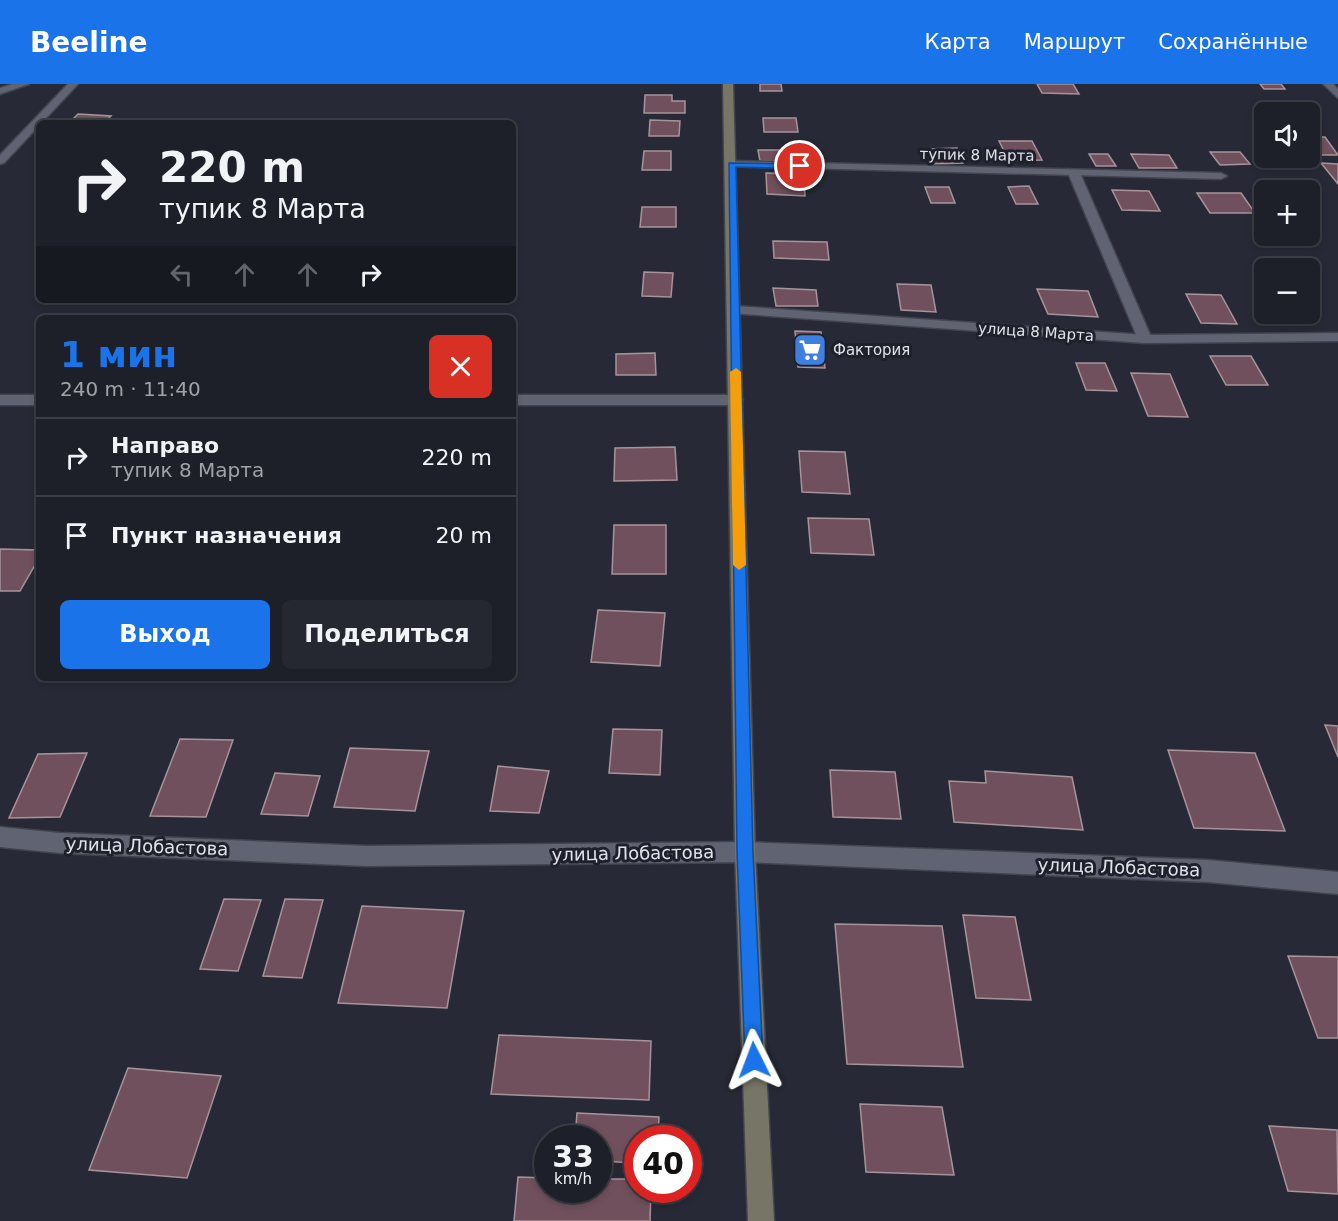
<!DOCTYPE html>
<html lang="ru">
<meta charset="utf-8">
<style>
body{margin:0;font-family:"DejaVu Sans",sans-serif;background:#252830;color:#f1f3f6;height:100vh;display:flex;flex-direction:column;font-size:22px;white-space:nowrap}
*{box-sizing:border-box;margin:0}
p{font-size:20px;color:#a0a3a8}
.icon{flex:none;width:33px;height:33px;fill:none;stroke:currentColor;stroke-width:2;stroke-linecap:round;stroke-linejoin:round}
.map{position:relative;flex:1;overflow:hidden}
.sheet{position:absolute;left:36px;top:231px;width:480px;height:366px;display:flex;flex-direction:column;background:#1d2028;border-radius:9px;box-shadow:0 3px 9px #0003,0 0 0 2px #3b3e45}
.sheet>*{flex:none}
.hud{position:absolute;left:36px;top:36px;width:480px;height:183px;border-radius:9px;box-shadow:0 3px 9px #0003,0 0 0 2px #3b3e45;background:#1d2028;color:#f1f3f6;overflow:hidden}
.buttons{position:absolute;left:1254px;top:18px;display:grid;gap:12px}
.buttons a{display:grid;place-items:center;width:66px;height:66px;border-radius:9px;background:#1d2028;box-shadow:0 3px 9px #0003,0 0 0 2px #3b3e45;font-size:30px}
.speed{position:absolute;left:534px;top:1041px;display:flex;gap:12px;font-size:30px;font-weight:700;text-align:center}
.speed>*{display:grid;place-content:center;width:78px;height:78px;border-radius:50%;background:#1d2028;box-shadow:0 3px 9px #0003,0 0 0 2px #3b3e45;line-height:1}
.speed small{font-size:15px;font-weight:400}
.speed .limit{border:9px solid #d22;background:#fff;color:#111}
.pin{position:absolute;display:grid;place-items:center;width:51px;height:51px;color:#fff;margin:-26px;border:3px solid #fff;border-radius:50%;box-shadow:0 2px 6px #0007}
.me{position:absolute;width:66px;margin:-33px;rotate:357deg;stroke-linejoin:round;filter:drop-shadow(0 0 4px #0008)}
.turn{display:flex;align-items:center;gap:21px;height:126px;padding:0 24px;font-size:27px}
.turn .icon{width:78px;height:78px;stroke-width:2.5}
.turn b{display:block;font-size:42px;line-height:51px}
.lanes{display:flex;align-items:center;height:57px;padding:0 24px;background:#0003;justify-content:center;gap:30px;direction:ltr}
.lanes .off{opacity:.35}
.round{display:grid;place-items:center;flex:none;width:63px;height:63px;border-radius:9px;background:#252830}
.head{display:flex;align-items:center;justify-content:space-between;height:102px;padding:0 24px}
h1{font-size:36px;font-weight:700;line-height:45px;color:#1a73e8}
.primary-button{display:flex;gap:12px;margin-top:auto;padding:12px 24px}
.primary-button a{flex:1;height:69px;border-radius:9px;background:#1a73e8;color:#fff;font-size:24px;font-weight:700;line-height:69px;text-align:center}
.primary-button a+a{background:#252830;color:#f1f3f6}
ul{padding:0;list-style:none}
li{display:flex;align-items:center;gap:18px;height:78px;padding:0 24px;border-top:2px solid #3b3e45}
li div{flex:1}
li b{display:block;font-size:22px}
li em{font-style:normal}
header{display:flex;align-items:center;gap:36px;box-sizing:border-box;height:84px;padding:0 30px;background:#1a73e8;color:#fff}
header strong{font-size:28px}
nav{display:flex;gap:33px;margin-inline-start:auto;font-size:21px}
.map>svg:first-child{display:block}
</style>
<header>
<strong>Beeline</strong>
<nav><a>Карта</a><a>Маршрут</a><a>Сохранённые</a></nav>
</header>
<div class="map">
<svg width="1338" height="1137" viewBox="0 0 1338 1137">
<rect width="100%" height="100%" fill="#272a36"/>
<!-- building -->
<g fill="#70505c" stroke="#a6949a" stroke-width="1.5">
<path d="M760,0H781L782,7H760Z"/>
<path d="M1037,0H1073L1079,10L1042,9Z"/>
<path d="M1260,0H1281L1285,5H1264Z"/>
<path d="M645,11H672V17H685V29H644Z"/>
<path d="M78,30L111,32L104,39H69Z"/>
<path d="M763,34H796L798,48H764Z"/>
<path d="M650,36L680,37L679,52H649Z"/>
<path d="M1310,53H1325L1338,71H1310Z"/>
<path d="M999,57H1032L1042,76L1009,77Z"/>
<path d="M957,64L963,79L934,80L928,65Z"/>
<path d="M758,66H810L813,78L760,77Z"/>
<path d="M644,67H671V86H642Z"/>
<path d="M1210,68H1240L1250,80L1220,81Z"/>
<path d="M1089,70H1108L1116,82H1096Z"/>
<path d="M1131,70L1169,71L1177,84H1139Z"/>
<path d="M1321,79L1338,80V100Z"/>
<path d="M766,89L804,90L805,112L767,110Z"/>
<path d="M1029,102L1038,120H1016L1008,103Z"/>
<path d="M925,103H949L955,119H931Z"/>
<path d="M1112,106L1149,107L1160,127L1122,126Z"/>
<path d="M1197,109H1241L1255,129H1210Z"/>
<path d="M642,123H676V143H640Z"/>
<path d="M773,157L827,158L829,176L774,174Z"/>
<path d="M644,188L673,189L671,213L642,212Z"/>
<path d="M897,200L931,201L936,228L901,226Z"/>
<path d="M773,204L816,206L818,222H776Z"/>
<path d="M1037,205L1088,207L1098,233L1048,230Z"/>
<path d="M1186,210L1221,211L1237,240L1201,239Z"/>
<path d="M795,247L821,248L825,284L798,283Z"/>
<path d="M655,269L656,291H616V270Z"/>
<path d="M1210,272H1251L1268,301H1226Z"/>
<path d="M1076,279H1105L1117,307L1086,306Z"/>
<path d="M1131,289L1170,290L1188,333L1148,332Z"/>
<path d="M675,363L677,396L614,397L615,364Z"/>
<path d="M799,367L845,368L850,410L802,408Z"/>
<path d="M808,434L869,435L874,471L811,469Z"/>
<path d="M614,441H666V490H612Z"/>
<path d="M0,465L39,466V474L20,507H0Z"/>
<path d="M598,526L665,529L660,582L591,578Z"/>
<path d="M1325,641L1338,642V673Z"/>
<path d="M613,645L662,646L660,691L609,689Z"/>
<path d="M180,655L233,656L206,733L150,732Z"/>
<path d="M350,664L429,667L415,727L334,723Z"/>
<path d="M1168,666L1255,669L1285,747L1194,744Z"/>
<path d="M87,669L60,733L9,734L38,670Z"/>
<path d="M498,682L549,687L539,729L490,727Z"/>
<path d="M830,686L895,688L901,735L833,733Z"/>
<path d="M985,687L1072,693L1083,746L954,738L949,697L986,699Z"/>
<path d="M275,689L320,692L308,732L261,730Z"/>
<path d="M224,815L261,816L238,887L200,885Z"/>
<path d="M285,815L323,816L302,894L263,892Z"/>
<path d="M362,822L464,827L447,924L338,919Z"/>
<path d="M963,831L1015,833L1031,916L976,914Z"/>
<path d="M835,840L942,842L963,983L847,980Z"/>
<path d="M1288,872L1338,873V954H1318Z"/>
<path d="M499,951L651,957L649,1016L491,1010Z"/>
<path d="M128,984L221,992L187,1094L89,1086Z"/>
<path d="M860,1020L942,1023L954,1091L866,1088Z"/>
<path d="M577,1029L659,1033L658,1054H638V1079L598,1077V1054H575Z"/>
<path d="M1269,1042L1337,1046L1338,1110L1288,1107Z"/>
<path d="M518,1093L548,1094V1106H598V1095H638V1106H651L650,1137H514Z"/>
</g>
<g fill="none" stroke-linecap="round" stroke-linejoin="round">
<defs>
<path id="lane" d="M1070,87L1080,89L1152,255L1150,258H1140L1138,255L1068,89Z"/>
<g id="street">
<path d="M13,0H29L0,10V4Z"/>
<path d="M68,0H78L4,79L0,80V71Z"/>
<path d="M1323,0H1333L1338,5V14Z"/>
<path d="M732,77L1221,89L1227,92L1221,95L728,82L726,80Z"/>
<path d="M734,222L1145,251L1338,249V257L1145,259L729,229V223Z"/>
<rect x="0" y="311" width="39" height="10"/>
<path d="M513,311H736L743,316L736,321H513Z"/>
<path d="M0,743L60,749L367,762L745,758L1208,776L1338,788V810L1208,798L745,778L367,782L60,769L0,763Z"/>
</g>
<path id="secondary" d="M723,0H733L755,768L774,1137H748L735,768Z"/>
</defs>
<!-- lane casing -->
<use href="#lane" stroke="#42454e" stroke-width="3"/>
<!-- street casing -->
<use href="#street" stroke="#42454e" stroke-width="3"/>
<!-- secondary casing -->
<use href="#secondary" stroke="#42454e" stroke-width="3"/>
<!-- lane -->
<use href="#lane" fill="#606371" fill-rule="evenodd"/>
<!-- street -->
<use href="#street" fill="#606371" fill-rule="evenodd"/>
<!-- secondary -->
<use href="#secondary" fill="#767566" fill-rule="evenodd"/>
</g>
<!-- route -->
<path fill="#1a73e8" stroke="#114b97" stroke-width="1.5" d="M729,79L800,80L804,82L800,85L736,83L753,768L763,976L760,982L754,985L747,982L745,976L737,768Z"/>
<!-- slow -->
<path fill="#f59e0b" d="M736,284L741,288L746,481L739,486L733,481L730,288Z"/>
<!-- icons -->
<defs>
<symbol id="supermarket-square" viewBox="-11 -11 22 22"><rect x="-9" y="-9" width="18" height="18" rx="4" fill="#3f7fe0" stroke="#1e202c"/><path d="M-6-5.5h2.5l.6 2H6L4.5 2H-2.5L-4.4-4H-6ZM-1.5 3.2a1.3 1.3 0 1 0 .1 0ZM3 3.2a1.3 1.3 0 1 0 .1 0Z" fill="#fff"/></symbol>
</defs>
<g fill-rule="evenodd">
<use href="#supermarket-square" x="791" y="247" width="38" height="38"/>
</g>
<g text-anchor="middle" dominant-baseline="central" stroke-width="6" stroke-linejoin="round" paint-order="stroke">
<!-- far-street labels -->
<g font-size="15" fill="#e0e2ea" stroke="#1e202c">
<text transform="translate(977 71) rotate(1)">тупик 8 Марта</text>
<text transform="translate(1036 248) rotate(4)">улица 8 Марта</text>
</g>
<!-- far-poi labels -->
<g font-size="15" fill="#e0e2ea" stroke="#1e202c" text-anchor="start">
<text x="833" y="266">Фактория</text>
</g>
<!-- street labels -->
<g font-size="18" fill="#e0e2ea" stroke="#1e202c">
<text transform="translate(147 762) rotate(2)">улица Лобастова</text>
<text transform="translate(633 769) rotate(-1)">улица Лобастова</text>
<text transform="translate(1119 783) rotate(2)">улица Лобастова</text>
</g>
</g>
</svg>
<div class="buttons">
<a><svg class="icon" aria-label="sound" viewBox="0 0 24 24"><path d="M4 9h4l5-4v14l-5-4H4zM17 9q2 3 0 6"/></svg></a>
<a>+</a>
<a>−</a>
</div>
<div class="speed"><div>33<small>km/h</small></div><div class="limit">40</div></div>
<div class="pin" style="left:800px;top:82px;background:#d93025"><svg class="icon" aria-label="arrive" viewBox="0 0 24 24"><path d="M6 21V4h12l-3 4 3 4H6"/></svg></div>
<svg class="me" style="left:754px;top:976px" viewBox="-20 -20 40 40"><path d="M0-17L14 15 0 8-14 15z" fill="#1a73e8" stroke="#fff" stroke-width="4"/></svg>
<div class="hud">
<div class="turn"><svg class="icon" aria-label="right" viewBox="0 0 24 24"><path d="M7 20v-9h11M14 6l5 5-5 5"/></svg><div><b>220 m</b>тупик 8 Марта</div></div>
<div class="lanes"><svg class="icon off" aria-label="left" viewBox="0 0 24 24"><path d="M17 20v-9H6M10 6l-5 5 5 5"/></svg><svg class="icon off" aria-label="ahead" viewBox="0 0 24 24"><path d="M12 20V5M6 11l6-6 6 6"/></svg><svg class="icon off" aria-label="ahead" viewBox="0 0 24 24"><path d="M12 20V5M6 11l6-6 6 6"/></svg><svg class="icon" aria-label="right" viewBox="0 0 24 24"><path d="M7 20v-9h11M14 6l5 5-5 5"/></svg></div>
</div>
<section class="sheet">
<div class="head"><div><h1>1 мин</h1><p>240 m · 11:40</p></div><a class="round" style="background:#d93025;color:#fff"><svg class="icon" aria-label="close" viewBox="0 0 24 24"><path d="M6 6l12 12M18 6L6 18"/></svg></a></div>
<ul>
<li><svg class="icon" aria-label="right" viewBox="0 0 24 24"><path d="M7 20v-9h11M14 6l5 5-5 5"/></svg><div><b>Направо</b><p>тупик 8 Марта</p></div><em>220 m</em></li>
<li><svg class="icon" aria-label="arrive" viewBox="0 0 24 24"><path d="M6 21V4h12l-3 4 3 4H6"/></svg><div><b>Пункт назначения</b></div><em>20 m</em></li>
</ul>
<div class="primary-button"><a>Выход</a><a>Поделиться</a></div>
</section>
</div>
